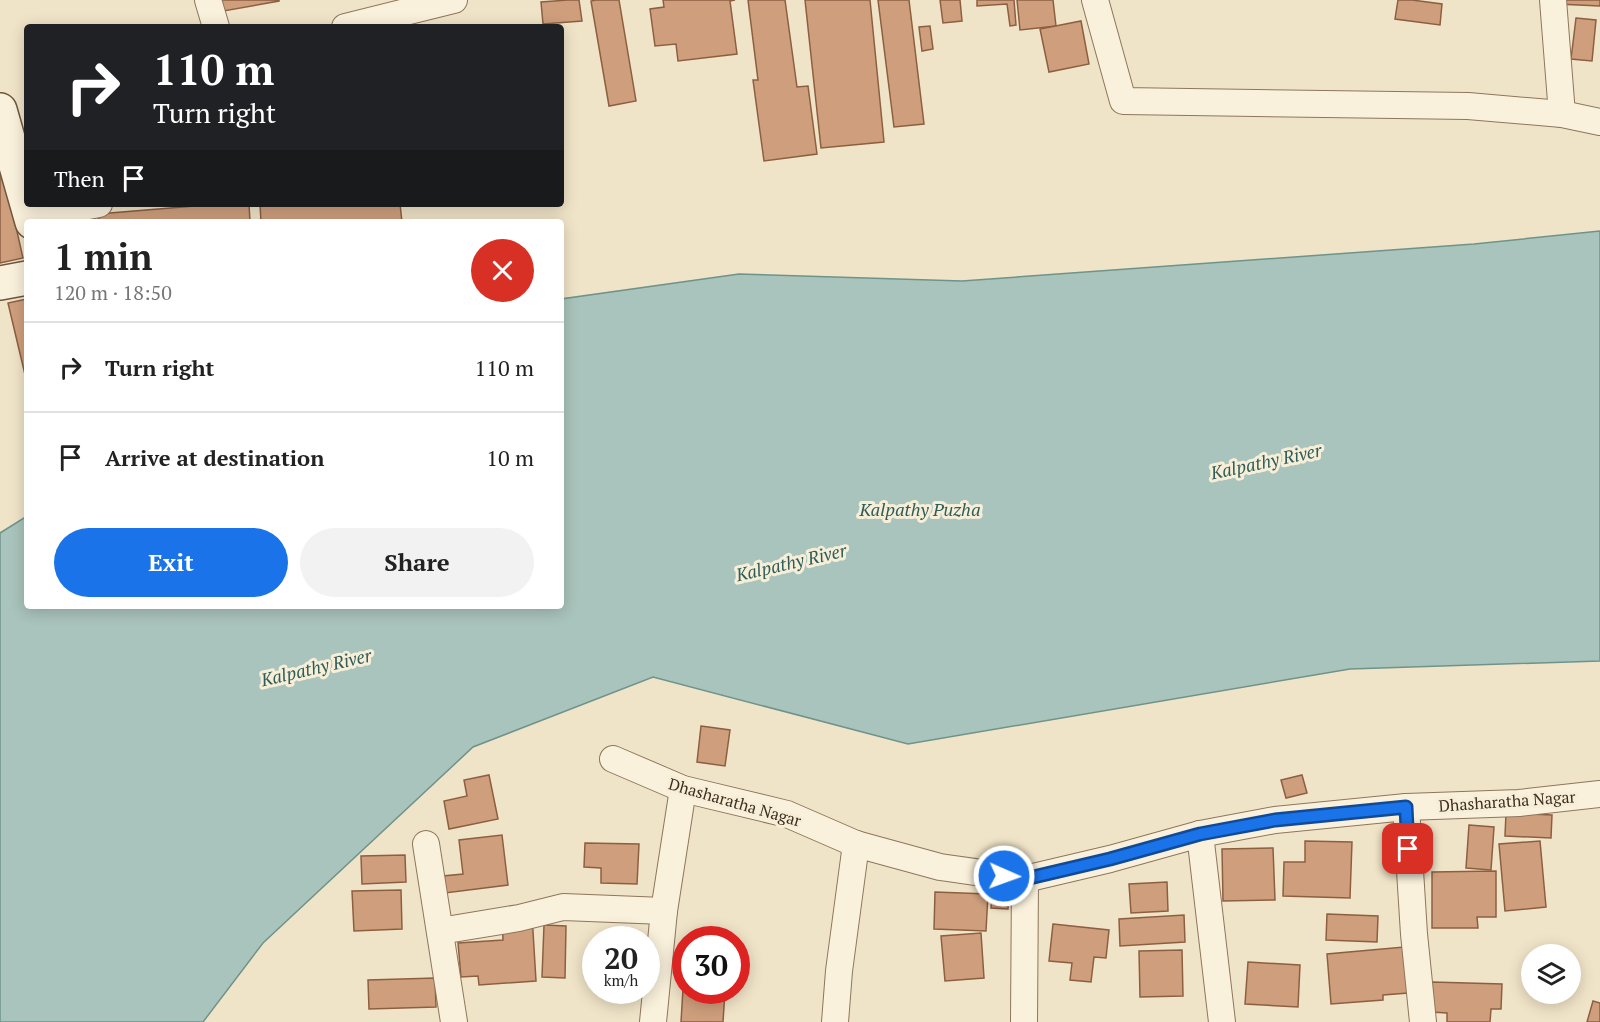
<!DOCTYPE html>
<meta charset="utf-8">
<style>
body{margin:0;font-family:"PT Serif",serif;background:#f2f2f2;color:#222;height:100vh;display:flex;flex-direction:column;font-size:22px;white-space:nowrap}
*{box-sizing:border-box;margin:0}
p{font-size:20px;color:#767676}
.icon{flex:none;width:33px;height:33px;fill:none;stroke:currentColor;stroke-width:2;stroke-linecap:round;stroke-linejoin:round}
.map{position:relative;flex:1;overflow:hidden}
.drawer{position:absolute;left:24px;top:219px;width:540px;height:390px;display:flex;flex-direction:column;background:#fff;border-radius:6px;box-shadow:0 3px 15px #0003}
.drawer>*{flex:none}
.hud{position:absolute;left:24px;top:24px;width:540px;height:183px;border-radius:6px;box-shadow:0 3px 15px #0003;background:#202124;color:#fff;overflow:hidden}
.buttons{position:absolute;left:1521px;top:944px;display:grid;gap:12px}
.buttons a{display:grid;place-items:center;width:60px;height:60px;border-radius:50%;background:#fff;box-shadow:0 3px 15px #0003;font-size:30px}
.speed{position:absolute;left:582px;top:926px;display:flex;gap:12px;font-size:30px;font-weight:700;text-align:center}
.speed>*{display:grid;place-content:center;width:78px;height:78px;border-radius:50%;background:#fff;box-shadow:0 3px 15px #0003;line-height:1}
.speed small{font-size:15px;font-weight:400}
.speed .limit{border:9px solid #d22;background:#fff;color:#111}
.pin{position:absolute;display:grid;place-items:center;width:51px;height:51px;color:#fff;margin:-26px;border-radius:12px;box-shadow:0 3px 9px #0006}
.me{position:absolute;width:66px;margin:-33px;rotate:92deg;stroke-linejoin:round;filter:drop-shadow(0 0 4px #0008)}
.turn{display:flex;align-items:center;gap:21px;height:126px;padding:0 30px;font-size:27px}
.turn .icon{width:78px;height:78px;stroke-width:2.5}
.turn b{display:block;font-size:42px;line-height:51px}
.then{display:flex;align-items:center;height:57px;padding:0 30px;background:#0003;gap:12px;font-size:22px}
.round{display:grid;place-items:center;flex:none;width:63px;height:63px;border-radius:32px;background:#f2f2f2}
.headline{display:flex;align-items:center;justify-content:space-between;height:102px;padding:0 30px}
h1{font-size:36px;font-weight:700;line-height:45px}
.action{display:flex;gap:12px;margin-top:auto;padding:12px 30px}
.action a{flex:1;height:69px;border-radius:36px;background:#1a73e8;color:#fff;font-size:24px;font-weight:700;line-height:69px;text-align:center}
.action a+a{background:#f2f2f2;color:#222}
ul{padding:0;list-style:none}
li{display:flex;align-items:center;gap:18px;height:90px;padding:0 30px;border-top:2px solid #e0e0e0}
li div{flex:1}
li b{display:block;font-size:22px}
li em{font-style:normal}
.map>svg:first-child{display:block}
</style>
<div class="map">
<svg width="1600" height="1022" viewBox="0 0 1600 1022">
<rect width="100%" height="100%" fill="#f0e4c8"/>
<!-- water -->
<path fill="#a9c4bc" stroke="#6f938a" stroke-width="1.5" d="M1600,231V661L1350,669L908,744L653,677L473,747L263,943L203,1022H0V533L27,516V606H561V299L739,274L962,281L1474,244Z"/>
<!-- building -->
<g fill="#cf9f7d" stroke="#8d5f41" stroke-width="1.5">
<path d="M216,0H279V1L218,12Z"/>
<path d="M568,0H579L582,21L543,24L541,2Z"/>
<path d="M596,0H619L636,101L609,106L591,1Z"/>
<path d="M663,0H735L730,1L737,54L678,61L676,44L655,46L650,9L664,7Z"/>
<path d="M748,0H785L797,87L808,86L817,154L764,161L753,80H758Z"/>
<path d="M805,0H870L884,142L821,148Z"/>
<path d="M878,0H909L924,124L894,127Z"/>
<path d="M940,0H960L962,21L943,23Z"/>
<path d="M977,0H1014L1016,25L1010,26L1007,4L977,6Z"/>
<path d="M1017,0H1053L1056,26L1020,30Z"/>
<path d="M1398,0H1412L1442,4L1440,25L1395,19Z"/>
<path d="M1557,0H1600V6L1557,4Z"/>
<path d="M1576,18L1596,20L1592,61L1571,59Z"/>
<path d="M1081,21L1089,64L1049,72L1040,29Z"/>
<path d="M930,26L933,49L922,51L919,27Z"/>
<path d="M0,156L23,258L0,263Z"/>
<path d="M219,204H249L250,222H99L98,214Z"/>
<path d="M260,204H400L402,222H256H261Z"/>
<path d="M27,299V383L8,303Z"/>
<path d="M701,726L730,730L725,766L697,762Z"/>
<path d="M489,775L498,819L449,829L444,801L467,796L464,780Z"/>
<path d="M1302,775L1307,793L1286,798L1281,780Z"/>
<path d="M1506,813L1552,815L1551,838L1505,836Z"/>
<path d="M1469,825L1494,827L1491,870L1466,868Z"/>
<path d="M502,835L508,885L445,893L443,876L463,874L459,840Z"/>
<path d="M1305,841L1352,842L1350,898L1283,896L1284,862H1305Z"/>
<path d="M1540,841L1546,907L1505,911L1499,844Z"/>
<path d="M585,843L639,844L637,884L601,883V868L584,867Z"/>
<path d="M1273,848L1275,900L1223,901L1222,849Z"/>
<path d="M405,855L406,882L362,884L361,856Z"/>
<path d="M1496,871V917H1477L1478,928H1432V872Z"/>
<path d="M1167,882L1168,911L1131,913L1129,884Z"/>
<path d="M993,885L1009,887L1008,909L991,908Z"/>
<path d="M401,890L402,929L354,931L352,891Z"/>
<path d="M935,892L988,894L986,931L934,929Z"/>
<path d="M1327,914L1378,916L1377,942L1326,940Z"/>
<path d="M532,915L536,981L479,985L478,976L461,977L458,943L503,940L502,917Z"/>
<path d="M1184,915L1185,942L1120,946L1119,919Z"/>
<path d="M1053,924L1109,930L1106,958L1094,957L1091,982L1070,980L1072,963L1049,961Z"/>
<path d="M544,925L566,926L565,978L542,977Z"/>
<path d="M981,933L984,978L945,981L941,936Z"/>
<path d="M1404,947L1408,993L1383,995V1000L1331,1004L1327,954Z"/>
<path d="M1182,950L1183,996L1140,997L1139,951Z"/>
<path d="M1248,962L1300,965L1298,1007L1245,1004Z"/>
<path d="M435,978L436,1007L369,1009L368,980Z"/>
<path d="M1432,982L1502,984L1501,1009H1491L1490,1022H1447V1013L1431,1012Z"/>
<path d="M683,989H686V990L725,991L723,1022H681Z"/>
<path d="M1593,1001L1600,1003V1022H1587Z"/>
</g>
<g fill="none" stroke-linecap="round" stroke-linejoin="round">
<defs>
<g id="street">
<path d="M208,0L216,27"/>
<path d="M1095,0L1123,101L1468,106L1562,114L1600,122"/>
<path d="M1553,0L1562,114"/>
<path d="M345,27L454,0"/>
<path d="M37,222L78,208L99,204"/>
<path d="M613,759L683,789L787,814L856,844L940,867L1025,879L1110,859L1200,834L1275,820L1406,807L1519,803L1600,794"/>
<path d="M1406,807L1414,934L1423,1022"/>
<path d="M1200,834L1222,1022"/>
<path d="M426,844L454,1022"/>
<path d="M440,931L519,918L563,907L664,911"/>
<path d="M653,1022L664,911L683,789"/>
<path d="M835,1022L839,971L856,844"/>
<path d="M1024,1022L1025,879"/>
</g>
<g id="secondary">
<path d="M0,110L32,222"/>
<path d="M0,283L27,278"/>
</g>
</defs>
<!-- street casing -->
<use href="#street" stroke="#8d765c" stroke-width="28"/>
<!-- secondary casing -->
<use href="#secondary" stroke="#6f573f" stroke-width="36"/>
<!-- street -->
<use href="#street" stroke="#faf1dc" stroke-width="26"/>
<!-- secondary -->
<use href="#secondary" stroke="#faf1dc" stroke-width="33"/>
</g>
<g fill="none" stroke-linecap="round" stroke-linejoin="round">
<defs>
<path id="route" d="M1004,876L1025,879L1110,859L1200,834L1275,820L1406,807L1408,849"/>
</defs>
<!-- route casing -->
<use href="#route" stroke="#114b97" stroke-width="15"/>
<!-- route -->
<use href="#route" stroke="#1a73e8" stroke-width="10"/>
</g>
<g text-anchor="middle" dominant-baseline="central" stroke-width="6" stroke-linejoin="round" paint-order="stroke">
<!-- street labels -->
<g font-size="16" fill="#3d2e20" stroke="#f7eed8">
<text transform="translate(1507 801) rotate(-4)">Dhasharatha Nagar</text>
<text transform="translate(735 802) rotate(16)">Dhasharatha Nagar</text>
</g>
<!-- water labels -->
<g font-size="18" font-style="italic" fill="#2f5d5a" stroke="#f7eed8">
<text transform="translate(1266 461) rotate(-12)">Kalpathy River</text>
<text x="920" y="509">Kalpathy Puzha</text>
<text transform="translate(791 562) rotate(-13)">Kalpathy River</text>
<text transform="translate(316 667) rotate(-13)">Kalpathy River</text>
</g>
</g>
</svg>
<div class="buttons">
<a><svg class="icon" aria-label="layers" viewBox="0 0 24 24"><path d="M12 4l9 5-9 5-9-5zM3 14l9 5 9-5"/></svg></a>
</div>
<div class="speed"><div>20<small>km/h</small></div><div class="limit">30</div></div>
<div class="pin" style="left:1408px;top:849px;background:#d93025"><svg class="icon" aria-label="arrive" viewBox="0 0 24 24"><path d="M6 21V4h12l-3 4 3 4H6"/></svg></div>
<svg class="me" style="left:1004px;top:876px" viewBox="-20 -20 40 40"><circle r="17" fill="#1a73e8" stroke="#fff" stroke-width="3"/><path d="M0-11L8 9 0 5-8 9z" fill="#fff"/></svg>
<div class="hud">
<div class="turn"><svg class="icon" aria-label="right" viewBox="0 0 24 24"><path d="M7 20v-9h11M14 6l5 5-5 5"/></svg><div><b>110 m</b>Turn right</div></div>
<div class="then">Then<svg class="icon" aria-label="arrive" viewBox="0 0 24 24"><path d="M6 21V4h12l-3 4 3 4H6"/></svg></div>
</div>
<section class="drawer">
<div class="headline"><div><h1>1 min</h1><p>120 m · 18:50</p></div><a class="round" style="background:#d93025;color:#fff"><svg class="icon" aria-label="close" viewBox="0 0 24 24"><path d="M6 6l12 12M18 6L6 18"/></svg></a></div>
<ul>
<li><svg class="icon" aria-label="right" viewBox="0 0 24 24"><path d="M7 20v-9h11M14 6l5 5-5 5"/></svg><div><b>Turn right</b></div><em>110 m</em></li>
<li><svg class="icon" aria-label="arrive" viewBox="0 0 24 24"><path d="M6 21V4h12l-3 4 3 4H6"/></svg><div><b>Arrive at destination</b></div><em>10 m</em></li>
</ul>
<div class="action"><a>Exit</a><a>Share</a></div>
</section>
</div>
